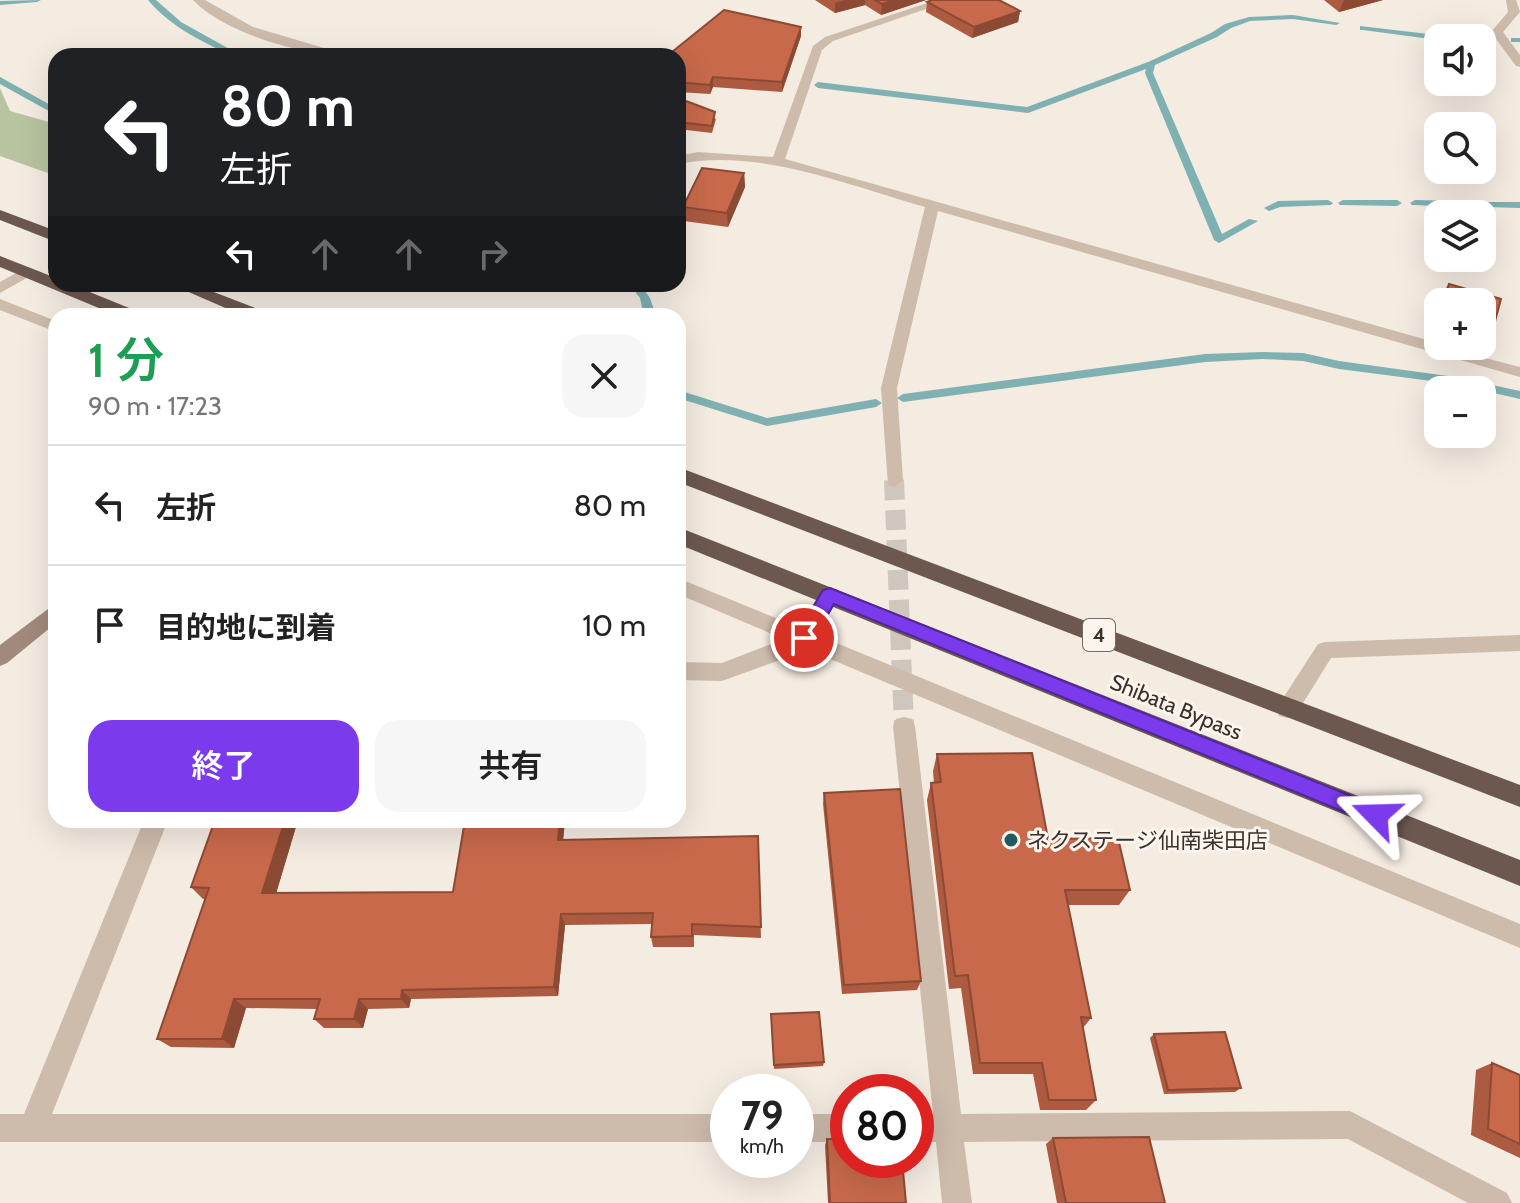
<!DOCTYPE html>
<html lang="ja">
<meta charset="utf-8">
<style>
body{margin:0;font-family:Cabin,"Noto Sans JP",sans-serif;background:#f6f6f6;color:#222;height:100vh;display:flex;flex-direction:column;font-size:30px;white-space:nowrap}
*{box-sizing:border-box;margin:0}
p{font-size:26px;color:#767676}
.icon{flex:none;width:44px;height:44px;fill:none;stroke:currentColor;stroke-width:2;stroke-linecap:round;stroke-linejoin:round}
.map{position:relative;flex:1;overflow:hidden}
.side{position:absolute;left:48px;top:308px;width:638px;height:520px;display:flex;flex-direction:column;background:#fff;border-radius:24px;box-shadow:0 8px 32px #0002}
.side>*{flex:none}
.banner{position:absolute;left:48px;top:48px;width:638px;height:244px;border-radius:24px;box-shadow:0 8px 32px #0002;background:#202124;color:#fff;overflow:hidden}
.controls{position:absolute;left:1424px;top:24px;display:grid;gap:16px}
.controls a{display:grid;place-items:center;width:72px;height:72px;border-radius:16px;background:#fff;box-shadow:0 8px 32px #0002;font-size:40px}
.speed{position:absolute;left:710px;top:1074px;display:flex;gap:16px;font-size:40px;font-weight:700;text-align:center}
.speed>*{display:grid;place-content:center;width:104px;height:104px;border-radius:50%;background:#fff;box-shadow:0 8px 32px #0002;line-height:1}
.speed small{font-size:20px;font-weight:400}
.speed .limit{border:12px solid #d22;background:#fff;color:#111}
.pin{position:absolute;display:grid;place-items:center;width:68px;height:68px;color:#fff;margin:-34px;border:4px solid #fff;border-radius:50%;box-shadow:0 2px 8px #0007}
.me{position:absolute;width:88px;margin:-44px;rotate:292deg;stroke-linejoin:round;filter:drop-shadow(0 0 6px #0008)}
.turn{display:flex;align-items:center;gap:28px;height:168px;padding:0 40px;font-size:36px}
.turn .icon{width:104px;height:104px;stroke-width:2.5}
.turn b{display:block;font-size:56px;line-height:68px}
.lanes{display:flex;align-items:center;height:76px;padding:0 40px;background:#0003;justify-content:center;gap:40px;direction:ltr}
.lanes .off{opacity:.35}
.round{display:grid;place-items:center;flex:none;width:84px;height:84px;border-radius:24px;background:#f6f6f6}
.overview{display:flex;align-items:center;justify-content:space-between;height:136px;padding:0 40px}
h1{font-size:48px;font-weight:600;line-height:60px;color:#1e9e55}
.cta{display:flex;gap:16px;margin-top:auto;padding:16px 40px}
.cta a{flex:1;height:92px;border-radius:24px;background:#7c3aed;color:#fff;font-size:32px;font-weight:600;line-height:92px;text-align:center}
.cta a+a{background:#f6f6f6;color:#222}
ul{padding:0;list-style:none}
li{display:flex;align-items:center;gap:24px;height:120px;padding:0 40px;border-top:2px solid #e0e0e0}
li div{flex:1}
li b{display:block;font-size:30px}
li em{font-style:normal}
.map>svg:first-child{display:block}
</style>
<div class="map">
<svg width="1520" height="1203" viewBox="0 0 1520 1203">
<rect width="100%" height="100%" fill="#f4ebe1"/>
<!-- green -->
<path fill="#b8c4a0" d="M0,88L10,111L56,124V176L0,156Z"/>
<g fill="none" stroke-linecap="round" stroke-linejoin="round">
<!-- stream -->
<g fill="#7fb0b2" fill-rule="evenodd">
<path d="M41,0L37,2L0,5V1Z"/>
<path d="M148,0H156L181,22L233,51L226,53C197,39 169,25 148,0Z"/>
<path d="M1293,15L1340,23L1336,25L1293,19L1250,21L1231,28L1217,37L1155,65L1153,73L1222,234L1249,219L1258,221L1219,243L1214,240L1145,73L1146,69L1028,113L818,88L814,85L818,82L1027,107L1148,62L1211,33L1225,24L1249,17Z"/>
<path d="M1360,26L1445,36L1449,38L1438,40L1363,30H1360Z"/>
<path d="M1514,38H1520V42H1511V38Z"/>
<path d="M0,77L56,108V115L0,84Z"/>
<path d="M1328,200L1333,203L1331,205L1280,207L1269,211L1264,208L1278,201Z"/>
<path d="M1343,200H1397L1402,203L1397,206L1340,205L1338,203Z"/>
<path d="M1415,200L1463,201L1468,204L1463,207L1412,205L1410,203Z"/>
<path d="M1489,202H1520V208L1486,207V203Z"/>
<path d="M629,284H640L650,298L656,316H644L640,298Z"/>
<path d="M1263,352L1303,353L1339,361L1455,377L1520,391V399L1455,384L1339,369L1303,361L1263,359L1205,362L903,402L897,398L903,394L1205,354Z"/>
<path d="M678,390L767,418L876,399L882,403L876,407L767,426L678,398Z"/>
</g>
<!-- minor-tunnel -->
<path stroke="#cfc6bd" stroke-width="20" stroke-dasharray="20 10" stroke-linecap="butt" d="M894,480L904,726"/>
<!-- minor -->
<g fill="#cdbbac" fill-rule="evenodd">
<path d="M193,0H205L253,27L351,56C305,56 225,34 193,0Z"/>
<path d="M936,0H952L833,41L822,50L785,159L1438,343V346L1520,367V377L938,211L897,388L903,480L894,487L888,485L881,388L925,207C847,185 760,148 678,164V156L698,152L773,157L813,46L825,37Z"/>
<path d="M1506,0H1516L1520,12L1503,32L1520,55V67L1516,66L1491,32L1508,12Z"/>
<path d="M27,267L32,269V275L0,293V282Z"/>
<path d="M0,299L56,321V332L0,310Z"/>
<path d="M678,578L800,628L823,589H837L840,595L817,635L1520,924V948L804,648L780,660L722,681L678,680V662L722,663L784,639L678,594Z"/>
<path d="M1520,635V651L1331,658L1295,716L1287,718L1279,716L1276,709L1318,644L1325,642Z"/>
<path d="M904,717L912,719L915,726L961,1114L1350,1111L1507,1193L1512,1203H1468L1348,1139L964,1142L972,1203H942L936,1142H916V1114H933L893,726L896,719Z"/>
<path d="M144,820H168L52,1114H728V1142H0V1114H24Z"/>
<rect x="796" y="1114" width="52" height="28"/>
</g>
<!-- secondary -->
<path fill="#a18a7d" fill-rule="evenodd" d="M56,603V623L7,663L0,666V645Z"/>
<!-- trunk -->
<g fill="#6c584f" fill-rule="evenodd">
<path d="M0,210L56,231V242L0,220Z"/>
<path d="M0,256L56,278V284H70L139,312L142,316H118L0,267Z"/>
<path d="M170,284H193L266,312L269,316H244Z"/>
<path d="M678,467L1520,785V807L678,482Z"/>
<path d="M678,527L1520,860V886L678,544Z"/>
</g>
</g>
<!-- wall -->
<g fill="#ac5a40">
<path d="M815,0H926L881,15L865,5L835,13Z"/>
<path d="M1324,0H1383L1339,12Z"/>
<path d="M927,2L1020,11L1018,22L972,38L926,12Z"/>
<path d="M801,36L782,92L713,87L710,94L678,92V56Z"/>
<path d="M678,98L716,119L712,133L678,129Z"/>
<path d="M744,173L745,187L728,227L684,221L683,207Z"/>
<path d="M1449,284L1501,299L1491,336L1486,343L1482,342V302H1441L1444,291Z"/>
<path d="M1438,311V329L1433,327Z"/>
<path d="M937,754L1048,839L1130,890L1119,905H1068L1091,1018L1083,1028L1096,1100L1086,1110H1040L1033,1074H973L961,988L949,989L927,800L931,783H934L933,771Z"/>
<path d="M824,793L921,981L917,990L842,994L823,804Z"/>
<path d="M193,820H298L276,893L453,892L465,820H565L563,840L758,836L761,938L694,935V947H653L651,937L652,924L565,925L558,996L411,999L409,1008L368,1009L363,1028H324L314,1019L317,1009L246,1008L234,1048L171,1047L157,1039L205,899H203L191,887L214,822H195Z"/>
<path d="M771,1014L824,1062L823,1066L774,1069Z"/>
<path d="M1154,1034L1241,1088L1235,1092L1164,1094L1150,1038Z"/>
<path d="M1492,1063L1520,1075V1158L1471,1135L1476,1070Z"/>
<path d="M1053,1138L1165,1203H1057L1046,1144Z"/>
<path d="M827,1139L906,1203H828L825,1145Z"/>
</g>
<!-- shaded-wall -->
<g fill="#8c4a34">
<path d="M845,0H865V5L835,13V3Z"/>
<path d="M895,0H926L881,15L882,4Z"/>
<path d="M1344,0H1383L1339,12Z"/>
<path d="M1020,11L1018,22L972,38L974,27Z"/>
<path d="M801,27V36L782,92V82Z"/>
<path d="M713,77V87L710,94V85Z"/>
<path d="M744,173L745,187L728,227L727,213Z"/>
<path d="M285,820H298L273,904L262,893Z"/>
<path d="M560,820H565L562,851L558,840Z"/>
<path d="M561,914L565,925L558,996L554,987Z"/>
<path d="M402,990L411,999L409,1008L401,999Z"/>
<path d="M234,999L246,1008L234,1048L222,1039Z"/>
<path d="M359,999L368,1009L363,1028L354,1019Z"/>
</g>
<!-- building -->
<g fill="#c8694b" stroke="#8c4a34" stroke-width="2">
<path d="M875,0H895L882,4Z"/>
<path d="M932,0H999L1020,11L974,27L927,2Z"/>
<path d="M724,10L801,27L782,82L713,77L710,85L678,82V56H667Z"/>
<path d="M678,98L715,112L712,126L678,122Z"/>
<path d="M702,168L744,173L727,213L683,207Z"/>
<path d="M1449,284L1501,299L1491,336L1482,333V302H1443Z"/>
<path d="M1032,753L1048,839L1118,838L1130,890H1065L1091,1018L1081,1017L1096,1100H1049L1042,1063H980L968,975L955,976L931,783L941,782L937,754Z"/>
<path d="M900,789L921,981L844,985L824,793Z"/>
<path d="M215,820H285L262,893L453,892L465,820H560L558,840L758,836L761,927L692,924V936L651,937L653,913L561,914L554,987L402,990L401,999H359L354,1019H314L320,999H234L222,1039H157L209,888L191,887Z"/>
<path d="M819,1012L824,1062L774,1065L771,1014Z"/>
<path d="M1225,1032L1241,1088L1168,1090L1154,1034Z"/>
<path d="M1492,1063L1520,1075V1144L1488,1129Z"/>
<path d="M1149,1137L1165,1203H1066L1053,1138Z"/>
<path d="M827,1139H848V1160H902L906,1203H830Z"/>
</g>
<!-- route -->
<path fill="#7c3aed" stroke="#51269a" stroke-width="2" d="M830,588L1384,809L1387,815L1384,822L1376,825L1369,822L834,604L811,643H798L795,638L798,632L823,590Z"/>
<!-- markers -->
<circle fill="#1f5a5e" stroke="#fbf5ee" stroke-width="3" cx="1011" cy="840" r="8"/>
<g text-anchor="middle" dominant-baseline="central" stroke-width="6" stroke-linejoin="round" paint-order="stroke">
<!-- shield labels -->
<rect fill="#fbf5ee" stroke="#756b66" stroke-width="2" x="1083" y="619" width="32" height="32" rx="6"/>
<g font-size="20" font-weight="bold" fill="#3b302b">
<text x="1099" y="635">4</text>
</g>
<!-- street labels -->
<g font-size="22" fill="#3b302b" stroke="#fbf5ee">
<text transform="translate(1176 707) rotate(22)">Shibata Bypass</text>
</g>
<!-- poi labels -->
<g font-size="22" fill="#3b302b" stroke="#fbf5ee" text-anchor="start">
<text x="1027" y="840">ネクステージ仙南柴田店</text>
</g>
</g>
</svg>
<div class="controls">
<a><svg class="icon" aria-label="sound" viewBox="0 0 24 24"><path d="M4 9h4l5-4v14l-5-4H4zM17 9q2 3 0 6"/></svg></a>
<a><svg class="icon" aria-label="search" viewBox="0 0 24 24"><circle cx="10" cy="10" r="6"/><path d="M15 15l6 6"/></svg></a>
<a><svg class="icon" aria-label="layers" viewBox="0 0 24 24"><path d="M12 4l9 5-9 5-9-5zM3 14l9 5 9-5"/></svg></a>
<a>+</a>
<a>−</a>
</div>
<div class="speed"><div>79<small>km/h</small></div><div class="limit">80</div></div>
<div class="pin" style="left:804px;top:638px;background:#d93025"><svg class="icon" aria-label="arrive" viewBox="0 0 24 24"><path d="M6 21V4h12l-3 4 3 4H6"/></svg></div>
<svg class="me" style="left:1376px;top:815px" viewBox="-20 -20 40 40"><path d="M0-17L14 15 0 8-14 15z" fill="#7c3aed" stroke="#fff" stroke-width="4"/></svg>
<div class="banner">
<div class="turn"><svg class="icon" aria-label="left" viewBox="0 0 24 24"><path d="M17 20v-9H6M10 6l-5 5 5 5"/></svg><div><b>80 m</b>左折</div></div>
<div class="lanes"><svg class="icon" aria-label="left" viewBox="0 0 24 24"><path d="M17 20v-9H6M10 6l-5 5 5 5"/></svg><svg class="icon off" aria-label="ahead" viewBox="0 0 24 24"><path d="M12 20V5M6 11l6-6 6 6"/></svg><svg class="icon off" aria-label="ahead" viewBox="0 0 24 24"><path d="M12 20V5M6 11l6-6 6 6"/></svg><svg class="icon off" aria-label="right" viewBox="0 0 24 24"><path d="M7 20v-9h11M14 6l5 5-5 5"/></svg></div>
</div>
<section class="side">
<div class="overview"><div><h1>1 分</h1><p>90 m · 17:23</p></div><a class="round"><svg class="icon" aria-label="close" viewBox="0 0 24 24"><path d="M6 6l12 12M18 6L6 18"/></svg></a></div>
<ul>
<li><svg class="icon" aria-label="left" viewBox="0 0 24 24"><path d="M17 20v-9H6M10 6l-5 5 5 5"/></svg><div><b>左折</b></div><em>80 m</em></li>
<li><svg class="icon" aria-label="arrive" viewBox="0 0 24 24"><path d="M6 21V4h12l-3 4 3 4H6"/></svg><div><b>目的地に到着</b></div><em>10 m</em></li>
</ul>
<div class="cta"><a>終了</a><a>共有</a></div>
</section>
</div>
